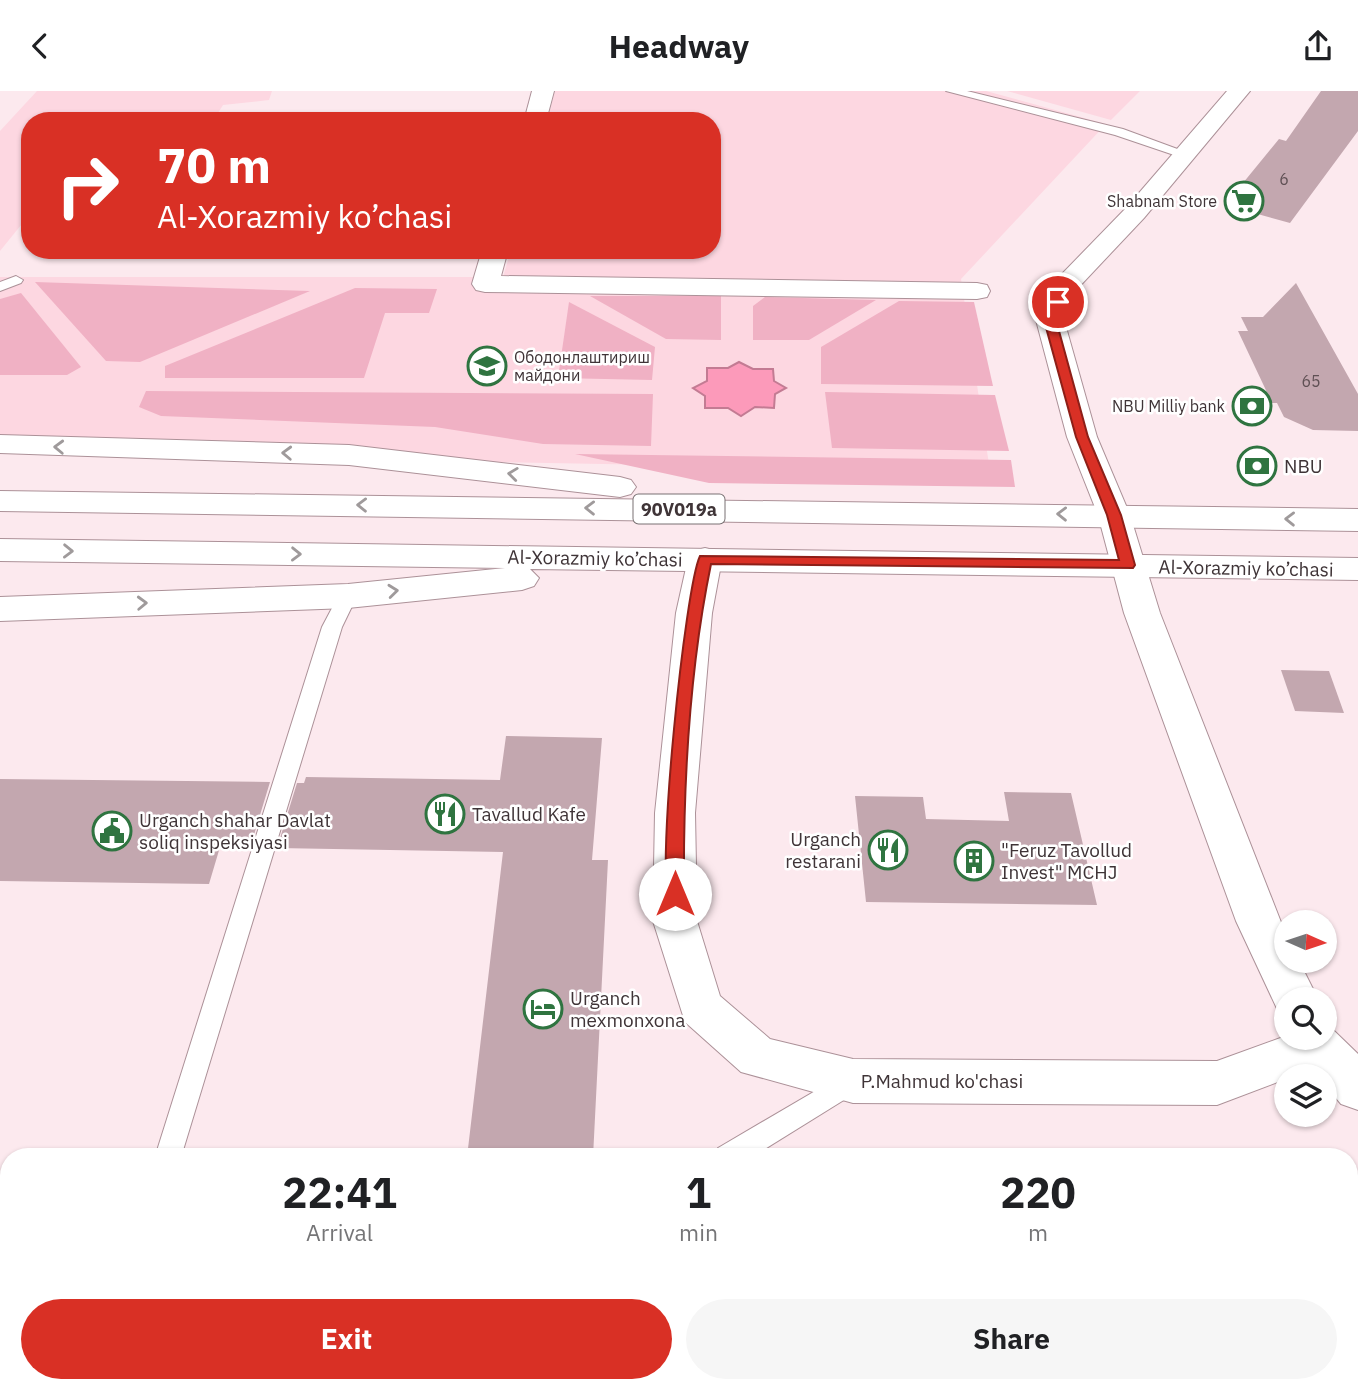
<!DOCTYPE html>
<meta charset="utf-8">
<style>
body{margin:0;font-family:"IBM Plex Sans",sans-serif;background:#f6f6f6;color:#202124;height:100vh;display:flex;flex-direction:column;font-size:26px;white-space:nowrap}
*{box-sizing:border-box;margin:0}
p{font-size:23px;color:#757577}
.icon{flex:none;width:38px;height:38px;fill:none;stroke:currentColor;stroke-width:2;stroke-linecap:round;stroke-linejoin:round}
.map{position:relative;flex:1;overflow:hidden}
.panel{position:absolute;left:0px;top:1057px;width:1358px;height:245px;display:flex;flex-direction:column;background:#fff;border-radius:28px 28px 0 0;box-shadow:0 2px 5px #0004}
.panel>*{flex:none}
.top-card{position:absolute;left:21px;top:21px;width:700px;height:147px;border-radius:28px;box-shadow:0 2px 5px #0004;background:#d93025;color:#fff;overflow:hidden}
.needle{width:46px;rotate:93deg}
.buttons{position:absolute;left:1274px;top:819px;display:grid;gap:14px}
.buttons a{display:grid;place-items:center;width:63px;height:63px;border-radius:50%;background:#fff;box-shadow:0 2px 5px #0004;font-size:35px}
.pin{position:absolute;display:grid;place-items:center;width:60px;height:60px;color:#fff;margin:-30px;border:4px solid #fff;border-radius:50%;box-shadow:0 2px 7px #0007}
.me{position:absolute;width:77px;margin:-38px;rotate:0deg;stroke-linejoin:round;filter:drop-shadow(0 0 5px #0008)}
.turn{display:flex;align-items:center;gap:24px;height:147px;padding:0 21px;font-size:32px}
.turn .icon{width:91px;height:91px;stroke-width:2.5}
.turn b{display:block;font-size:49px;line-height:60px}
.eta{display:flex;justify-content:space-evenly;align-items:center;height:119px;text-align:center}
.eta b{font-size:42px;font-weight:700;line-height:49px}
.action{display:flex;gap:14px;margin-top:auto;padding:14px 21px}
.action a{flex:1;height:80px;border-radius:42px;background:#d93025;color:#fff;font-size:28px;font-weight:700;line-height:80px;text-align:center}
.action a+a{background:#f6f6f6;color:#202124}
header{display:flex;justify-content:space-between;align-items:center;height:91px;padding:0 21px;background:#fff;font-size:32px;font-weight:700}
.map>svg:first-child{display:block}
</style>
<header><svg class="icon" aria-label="back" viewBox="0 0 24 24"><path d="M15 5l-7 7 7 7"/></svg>Headway<svg class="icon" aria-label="share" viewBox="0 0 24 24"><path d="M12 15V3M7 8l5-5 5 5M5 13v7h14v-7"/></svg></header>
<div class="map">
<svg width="1358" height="1302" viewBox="0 0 1358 1302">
<rect width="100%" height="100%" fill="#fce9ee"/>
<!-- built -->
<g fill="#fdd7e1">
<path d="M37,0H272L269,9L223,14L213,30H30V123L0,160V40Z"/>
<path d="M555,0H986L1106,33L961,188L990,380L0,362V186H503L511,159H712V30H547Z"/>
<path d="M1007,0H1140L1111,29Z"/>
<path d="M662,1293H1251L1254,1302H662Z"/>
</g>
<!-- green -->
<g fill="#f0b1c4">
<path d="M35,191L310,200L140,271L106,270Z"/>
<path d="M355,197L437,198L429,222H385L364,287H165V275Z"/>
<path d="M21,202L81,276L67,284H0V208Z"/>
<path d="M590,205H721V249L666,248Z"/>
<path d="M765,206L876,209L809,249H753V215Z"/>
<path d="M899,210L974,211L993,295L821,293V256Z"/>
<path d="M569,211L655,256L652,289L558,287Z"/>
<path d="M146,300L653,303L651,355L543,353L435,336L161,325L139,316Z"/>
<path d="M825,301L995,304L1009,360L832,357Z"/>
<path d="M575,363L1011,369L1015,396L709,392Z"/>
</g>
<!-- water -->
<path fill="#fc9aba" stroke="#c37b93" stroke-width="2" d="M739,271L753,278H773L774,290L786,297L775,303L774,317L755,316L741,325L728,317H705V305L693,297L707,290V277H728Z"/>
<!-- building -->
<g fill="#c3a7af">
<path d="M1321,0H1358V40L1290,132L1225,114L1279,48L1286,50Z"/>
<path d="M1296,192L1358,303V340L1313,339L1284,326L1277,312H1272L1238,240H1248L1241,226H1263Z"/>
<path d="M1281,579L1329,580L1344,622L1295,620Z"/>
<path d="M506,645L602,647L592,769H608L593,1066H467L503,761L277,757L297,692H304L306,686L500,689Z"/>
<path d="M0,688L270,691L250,757L220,756L209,793L0,790Z"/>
<path d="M1004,701L1071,702L1097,814L866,811L855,705L923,706L926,728L1009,730Z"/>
</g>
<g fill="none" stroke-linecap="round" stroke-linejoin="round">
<defs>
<g id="lane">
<path d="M946,0H967L1123,38L1191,63L1180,66L1115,44Z"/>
<path d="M16,185L23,189L21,192L0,200V191Z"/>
<path d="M348,499L357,505L342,536L181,1066H155L322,536L341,500Z"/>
<path d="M851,979L860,983L864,991L860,999L752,1066H714L718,1057Z"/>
<path d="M535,1293H566L562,1302H531Z"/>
</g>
<g id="street">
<path d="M532,0H554L546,30H524Z"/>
<path d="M482,159H508L501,185L977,192L987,194L990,200L987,206L977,208L485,201L476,199L472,193Z"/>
<path d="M705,457L717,460L722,468L712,522L695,722L697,830L720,905L770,948L853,968L1217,970L1286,945L1325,947V937L1333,940L1340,955L1333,970L1217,1014L853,1012L741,981L685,931L653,830L655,722L676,522L688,468L693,460Z"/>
</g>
<g id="secondary">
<path d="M1227,0H1250L1144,127L1078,197L1064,229L1097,346L1130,424L1160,522L1286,844V870H1299L1318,908H1286V925L1279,922L1236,830L1124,522L1098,424L1067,346L1036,229L1057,188L1126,117Z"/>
<path d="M1325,931L1358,963V1019L1341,1013L1325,994V985H1317L1297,962L1290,947H1325Z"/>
</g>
<g id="primary">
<path d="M0,344L349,354L620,386L631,389L636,396L631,403L620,406L349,374L0,362Z"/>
<path d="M0,400L1358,418V440L0,420Z"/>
<path d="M0,448L1358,467V489L530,478L539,487L534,495L522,499L348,517L0,530V506L348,493L505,477L0,470Z"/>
</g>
</defs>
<!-- lane casing -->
<use href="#lane" stroke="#ac9198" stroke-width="2"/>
<!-- street casing -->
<use href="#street" stroke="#ac9198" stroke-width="2"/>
<!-- secondary casing -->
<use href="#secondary" stroke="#ac9198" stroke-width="2"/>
<!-- primary casing -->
<use href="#primary" stroke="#ac9198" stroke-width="2"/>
<!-- lane -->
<use href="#lane" fill="#fff" fill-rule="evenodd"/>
<!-- street -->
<use href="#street" fill="#fff" fill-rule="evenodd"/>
<!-- secondary -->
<use href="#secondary" fill="#fff" fill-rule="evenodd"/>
<!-- primary -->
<use href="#primary" fill="#fff" fill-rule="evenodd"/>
</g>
<!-- one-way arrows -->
<defs><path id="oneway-chevron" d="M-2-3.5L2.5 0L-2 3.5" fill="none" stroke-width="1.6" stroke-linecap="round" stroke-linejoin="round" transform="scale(1.75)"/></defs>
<g stroke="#9f9a9b">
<use href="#oneway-chevron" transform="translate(59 356) rotate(-178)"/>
<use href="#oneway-chevron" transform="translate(287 362) rotate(-178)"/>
<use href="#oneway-chevron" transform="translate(513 383) rotate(-173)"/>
<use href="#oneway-chevron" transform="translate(362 414) rotate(-179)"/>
<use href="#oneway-chevron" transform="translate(590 417) rotate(-179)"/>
<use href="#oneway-chevron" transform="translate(1062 423) rotate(-179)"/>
<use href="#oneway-chevron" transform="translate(1290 428) rotate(-179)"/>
<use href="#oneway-chevron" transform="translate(68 460) rotate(1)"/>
<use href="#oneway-chevron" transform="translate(296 463) rotate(1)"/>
<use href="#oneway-chevron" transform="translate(393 500) rotate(-6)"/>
<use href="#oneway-chevron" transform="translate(142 512) rotate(-2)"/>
</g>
<!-- route -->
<path fill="#d93025" stroke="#8d1f18" stroke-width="2" d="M1054,209L1064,211L1056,229L1088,346L1121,424L1135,474L1133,477L711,473C689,580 683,693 684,803L681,808H669C656,781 685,496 700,465L1119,469L1107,424L1076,346L1044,229Z"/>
<!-- icons -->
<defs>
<symbol id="supermarket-ring" viewBox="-11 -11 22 22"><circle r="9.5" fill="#fff" stroke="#2f7440" stroke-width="1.5"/><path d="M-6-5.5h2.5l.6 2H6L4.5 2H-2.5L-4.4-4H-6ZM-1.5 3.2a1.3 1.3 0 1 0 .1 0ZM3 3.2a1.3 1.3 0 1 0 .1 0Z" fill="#2f7440"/></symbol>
<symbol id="school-ring" viewBox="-11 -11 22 22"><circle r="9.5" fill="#fff" stroke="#2f7440" stroke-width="1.5"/><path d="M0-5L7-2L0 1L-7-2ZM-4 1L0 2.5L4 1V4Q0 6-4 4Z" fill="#2f7440"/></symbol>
<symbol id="bank-ring" viewBox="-11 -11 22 22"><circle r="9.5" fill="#fff" stroke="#2f7440" stroke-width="1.5"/><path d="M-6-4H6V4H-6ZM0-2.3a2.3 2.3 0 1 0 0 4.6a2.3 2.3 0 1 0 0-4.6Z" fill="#2f7440"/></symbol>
<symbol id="restaurant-ring" viewBox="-11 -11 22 22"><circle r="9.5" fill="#fff" stroke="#2f7440" stroke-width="1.5"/><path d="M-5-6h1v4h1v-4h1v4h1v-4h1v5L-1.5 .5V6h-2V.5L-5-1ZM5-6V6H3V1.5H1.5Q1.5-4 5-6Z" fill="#2f7440"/></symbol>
<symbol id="civic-ring" viewBox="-11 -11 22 22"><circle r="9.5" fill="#fff" stroke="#2f7440" stroke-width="1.5"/><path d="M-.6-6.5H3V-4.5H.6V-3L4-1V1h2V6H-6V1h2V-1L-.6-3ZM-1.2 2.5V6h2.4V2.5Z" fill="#2f7440"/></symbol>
<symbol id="building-ring" viewBox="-11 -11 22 22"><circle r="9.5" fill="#fff" stroke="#2f7440" stroke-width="1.5"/><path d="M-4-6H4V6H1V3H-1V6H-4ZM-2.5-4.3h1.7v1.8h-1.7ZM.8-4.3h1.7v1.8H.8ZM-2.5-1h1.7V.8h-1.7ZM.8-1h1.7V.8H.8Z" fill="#2f7440"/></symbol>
<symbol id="hotel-ring" viewBox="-11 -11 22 22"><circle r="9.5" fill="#fff" stroke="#2f7440" stroke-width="1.5"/><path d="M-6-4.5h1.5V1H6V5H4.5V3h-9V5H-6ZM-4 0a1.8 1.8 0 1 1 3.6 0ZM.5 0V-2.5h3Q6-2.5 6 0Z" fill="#2f7440"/></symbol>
</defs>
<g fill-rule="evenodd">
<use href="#supermarket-ring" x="1222" y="88" width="44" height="44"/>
<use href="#school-ring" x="465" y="253" width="44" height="44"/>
<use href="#bank-ring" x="1230" y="293" width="44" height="44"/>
<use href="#bank-ring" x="1235" y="353" width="44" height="44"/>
<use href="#restaurant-ring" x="423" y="701" width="44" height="44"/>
<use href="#civic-ring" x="90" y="718" width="44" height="44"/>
<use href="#restaurant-ring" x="866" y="737" width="44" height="44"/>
<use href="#building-ring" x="952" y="748" width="44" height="44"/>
<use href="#hotel-ring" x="521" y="896" width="44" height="44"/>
</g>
<g text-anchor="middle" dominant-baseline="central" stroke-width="5" stroke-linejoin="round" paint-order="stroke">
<!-- number labels -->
<g font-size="16" fill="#605155">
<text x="1284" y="88">6</text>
<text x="1311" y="290">65</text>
</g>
<!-- far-poi labels -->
<g font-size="16" fill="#3f3437" stroke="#fff" text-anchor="end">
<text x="1217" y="110">Shabnam Store</text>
<text x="514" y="266" text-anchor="start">Ободонлаштириш<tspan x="514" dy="18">майдони</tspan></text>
<text x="1225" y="315">NBU Milliy bank</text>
</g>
<!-- shield labels -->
<rect fill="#fff" stroke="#797173" stroke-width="2" x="633.5" y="403.5" width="91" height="29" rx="5"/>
<g font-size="18" font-weight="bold" fill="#3f3437">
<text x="679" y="418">90V019a</text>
</g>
<!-- poi labels -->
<g font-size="19" fill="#3f3437" stroke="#fff" text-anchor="start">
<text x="1284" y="375">NBU</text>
<text x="472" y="723">Tavallud Kafe</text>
<text x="139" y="729">Urganch shahar Davlat<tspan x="139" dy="22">soliq inspeksiyasi</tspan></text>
<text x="861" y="748" text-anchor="end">Urganch<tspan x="861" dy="22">restarani</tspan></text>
<text x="1001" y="759">"Feruz Tavollud<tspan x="1001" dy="22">Invest" MCHJ</tspan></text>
<text x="570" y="907">Urganch<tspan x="570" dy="22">mexmonxona</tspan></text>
</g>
<!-- street labels -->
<g font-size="19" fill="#3f3437" stroke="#fff">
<text transform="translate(595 467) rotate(1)">Al-Xorazmiy ko’chasi</text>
<text transform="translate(1246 477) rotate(1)">Al-Xorazmiy ko’chasi</text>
<text x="942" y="990">P.Mahmud ko'chasi</text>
</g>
</g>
</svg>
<div class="buttons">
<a><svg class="needle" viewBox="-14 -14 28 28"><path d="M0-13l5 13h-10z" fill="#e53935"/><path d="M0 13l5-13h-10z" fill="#757577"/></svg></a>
<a><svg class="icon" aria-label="search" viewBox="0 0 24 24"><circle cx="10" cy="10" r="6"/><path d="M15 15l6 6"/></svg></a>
<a><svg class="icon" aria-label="layers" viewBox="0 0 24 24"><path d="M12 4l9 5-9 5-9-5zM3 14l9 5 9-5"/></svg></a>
</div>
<div class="pin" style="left:1058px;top:211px;background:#d93025"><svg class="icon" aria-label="arrive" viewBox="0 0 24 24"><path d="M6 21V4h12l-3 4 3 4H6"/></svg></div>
<svg class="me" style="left:675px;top:803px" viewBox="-20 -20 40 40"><circle r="19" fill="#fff"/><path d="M0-13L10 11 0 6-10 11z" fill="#d93025"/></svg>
<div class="top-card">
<div class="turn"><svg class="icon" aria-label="right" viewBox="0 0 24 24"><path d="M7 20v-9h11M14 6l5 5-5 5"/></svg><div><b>70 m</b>Al-Xorazmiy ko’chasi</div></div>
</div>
<section class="panel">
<div class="eta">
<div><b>22:41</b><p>Arrival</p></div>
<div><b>1</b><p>min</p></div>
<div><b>220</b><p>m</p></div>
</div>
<div class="action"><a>Exit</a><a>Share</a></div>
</section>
</div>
